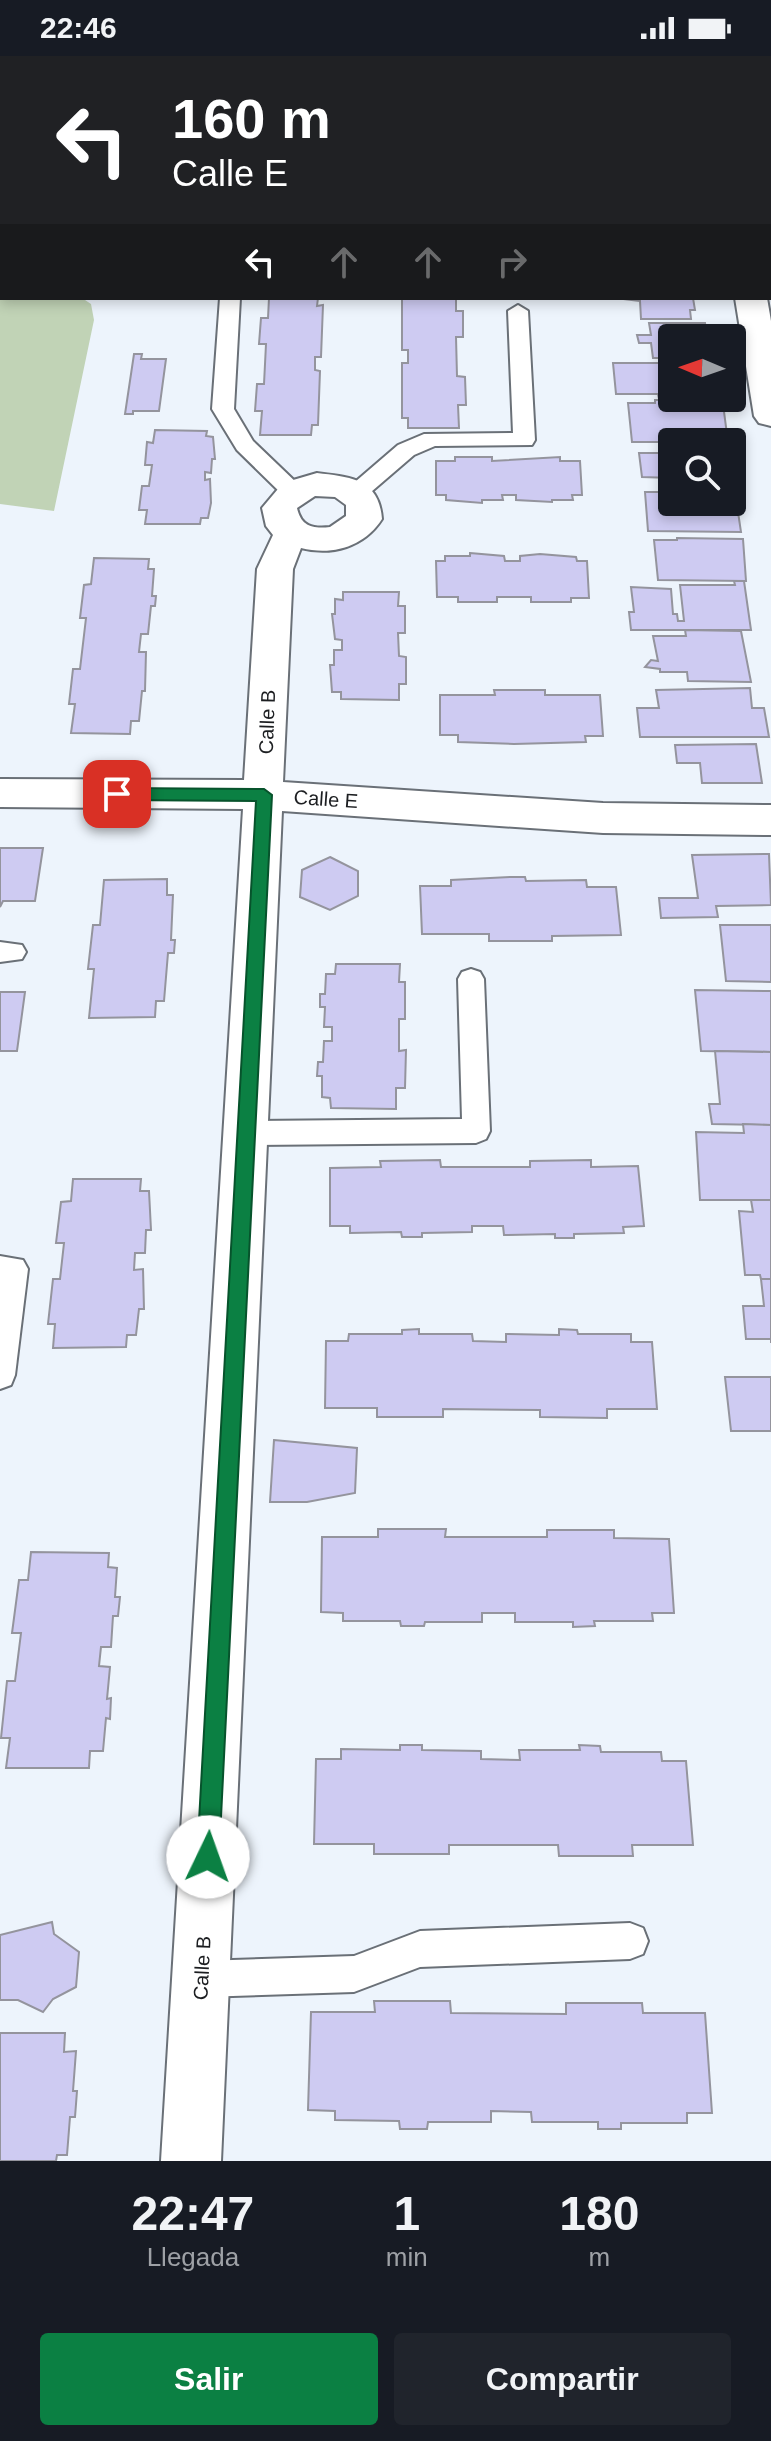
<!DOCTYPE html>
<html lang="es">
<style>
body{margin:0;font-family:Arial,sans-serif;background:#20242c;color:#f1f3f6;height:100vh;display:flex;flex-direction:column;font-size:30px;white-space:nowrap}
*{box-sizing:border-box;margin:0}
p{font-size:26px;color:#9ea1a6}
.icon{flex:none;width:44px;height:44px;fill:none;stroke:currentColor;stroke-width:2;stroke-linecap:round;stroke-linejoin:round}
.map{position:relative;height:2105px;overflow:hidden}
.side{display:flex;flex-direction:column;background:#171b24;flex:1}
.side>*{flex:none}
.top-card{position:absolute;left:0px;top:0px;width:772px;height:244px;box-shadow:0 4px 12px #0003;background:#202124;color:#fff;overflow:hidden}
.needle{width:52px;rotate:272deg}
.fabs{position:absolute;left:658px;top:268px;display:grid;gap:16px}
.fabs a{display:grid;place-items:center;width:88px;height:88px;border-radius:8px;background:#171b24;box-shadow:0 4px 12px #0003;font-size:40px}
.pin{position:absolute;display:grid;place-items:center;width:68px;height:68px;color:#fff;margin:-34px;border-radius:16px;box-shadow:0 4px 12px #0006}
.me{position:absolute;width:88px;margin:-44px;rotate:3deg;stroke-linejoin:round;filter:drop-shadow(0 0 6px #0008)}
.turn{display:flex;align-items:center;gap:28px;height:168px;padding:0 40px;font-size:36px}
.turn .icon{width:104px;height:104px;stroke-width:2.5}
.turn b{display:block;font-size:56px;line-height:68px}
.lanes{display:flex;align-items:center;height:76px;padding:0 40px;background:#0003;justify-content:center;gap:40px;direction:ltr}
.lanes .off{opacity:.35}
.eta{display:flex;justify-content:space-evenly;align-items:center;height:136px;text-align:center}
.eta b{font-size:48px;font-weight:600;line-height:56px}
.button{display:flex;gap:16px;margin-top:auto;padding:16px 40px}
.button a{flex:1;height:92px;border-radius:8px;background:#0b8043;color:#fff;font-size:32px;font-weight:600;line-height:92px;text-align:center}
.button a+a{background:#20242c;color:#f1f3f6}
.status{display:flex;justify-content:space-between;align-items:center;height:56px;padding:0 40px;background:#171b24;direction:ltr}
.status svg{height:22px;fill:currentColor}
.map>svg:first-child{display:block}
</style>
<div class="status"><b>22:46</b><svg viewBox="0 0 49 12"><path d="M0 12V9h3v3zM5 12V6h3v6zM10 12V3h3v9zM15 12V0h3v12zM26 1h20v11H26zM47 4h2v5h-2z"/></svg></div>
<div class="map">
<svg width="771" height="2105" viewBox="0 0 771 2105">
<rect width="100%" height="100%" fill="#edf4fc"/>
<!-- green -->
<path fill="#c1d3b6" d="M0,235L2,242H82L91,248L94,264L54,455L0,448Z"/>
<!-- building -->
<g fill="#cecbf2" stroke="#94949d" stroke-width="2">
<rect x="451" y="0" width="139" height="2"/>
<path d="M269,242H318L317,250L323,249L321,301H315V314L320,315L318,369H312L311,379H260L262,355H255L257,328H264L266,288H259L261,262H268Z"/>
<path d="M456,242V255H463V281H456L457,320L465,321L466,349H458L459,372H408V362H402V307H408V294H402V243Z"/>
<path d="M615,242H693L695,254H690L691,263H641L640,245Z"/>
<path d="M649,267H705L707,282H672V302H653L651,287H639L637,279H651Z"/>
<path d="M134,298H142L141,303H166L159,355H133V358H125Z"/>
<path d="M613,307H672V342L708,343H659L658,338H616Z"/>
<path d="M655,344H708L709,348H723L728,386H632L628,347H655Z"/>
<path d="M155,374L207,375L206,380L213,381L215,403H212L211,417L205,416V424L210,423L211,447L208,462H201L200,468H145L147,454H139L142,430H149L152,409H145L147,386L153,387Z"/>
<path d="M663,391H672V422L642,421L639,397H663Z"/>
<path d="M455,401H492V405L560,401V405H580L582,439H572L573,444H552V446L516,444V439H502L503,444H482V447L446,444V439H436V405H455Z"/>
<path d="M645,436H672V446H732V436H735L741,476L648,475Z"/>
<path d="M677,482L743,483L746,525L658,524L654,484H677Z"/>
<path d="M470,497L504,500L505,505H520V500L540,498L576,501L577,505H587L589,542H571V546H531V541H497V546H458V541H437L436,505H445V500H470Z"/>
<path d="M94,502L149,503L148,513H154L152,540H156L155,550H151L148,578H141L139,596H146L145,635H142L139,665H131L130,678L71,677L75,648H69L73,613H80L86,562H80L84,529L91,528Z"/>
<path d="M734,525H744L751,574H631L629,556H634L631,531L671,533L673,558H677L678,565H684L680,529H735Z"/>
<path d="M343,536H399L398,550H405V577H398L399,600L406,601V628H399V644L341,643V636H332L330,609H334V594H342V584L335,583L332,558H335V543L343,544Z"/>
<path d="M685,574L741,575L751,626L688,625L687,616H660V613L645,611L651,604L658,605L653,580H686Z"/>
<path d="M750,632L752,652H764L769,681H640L637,652H659L656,634Z"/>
<path d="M494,634H545V639H600L603,680H585L586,686L514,688L458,686V679H440V639H495Z"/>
<path d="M756,688L762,727H702L700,707H677L675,689Z"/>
<path d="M0,792H43L35,845H3L0,851Z"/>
<path d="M769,798L771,849L716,850L718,861L661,862L659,842H698L692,799Z"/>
<path d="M330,801L358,815V840L330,854L300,841L302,814Z"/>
<path d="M510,821H525L526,825L586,824L587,831H616L621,879L552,880V885H489V878H422L420,830H451V824Z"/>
<path d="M167,823V839H173L171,884H175L174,897H168L164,945H156L155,961L89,962L94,913H88L93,869H100L104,824Z"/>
<path d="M720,869H771V926L726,925Z"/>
<path d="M336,908H400L399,926H405V963H399V995L406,994L405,1032H396V1053L331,1052L330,1042L322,1041V1020H317L318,1006H323L324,985H332V971H324L325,951H320V938H325L326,918H335Z"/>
<path d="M695,934L771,935V996L701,995Z"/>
<path d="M0,936H25L17,995H0Z"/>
<path d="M715,995L771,996V1069L712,1068L709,1048H720Z"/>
<path d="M743,1068L771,1069V1144H700L696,1076L744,1077Z"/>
<path d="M440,1104L441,1111H530V1105L591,1104V1111L638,1110L644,1170L623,1171L624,1177L574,1178V1182H555V1178L504,1179L503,1170H472V1176L422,1177V1181H402L401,1176L350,1177V1170H330V1112L381,1111L380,1105Z"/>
<path d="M73,1123H141L140,1135H149L151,1174H146L145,1197H135L134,1214L143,1213L144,1253H139L136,1279H127L126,1291L53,1292L55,1268H48L53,1223H60L64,1187H56L61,1146L71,1145Z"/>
<path d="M751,1144H771V1223H761L760,1219H745L739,1155L753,1156Z"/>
<path d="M761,1223H771V1287V1283H746L743,1250H764Z"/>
<path d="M419,1273V1278H472L473,1285L506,1286V1278L559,1279V1273L577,1274L578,1278H631V1286H652L657,1353H607V1362L540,1361V1354L443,1353V1361H377V1352H325L326,1285H348L349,1278H402V1274Z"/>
<path d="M725,1321H771V1375H731Z"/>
<path d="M274,1384L357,1392L355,1437L307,1446H270Z"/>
<path d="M378,1473H446L445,1481H547V1474H614V1482L669,1483L674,1557H652L653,1565H594L595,1570L573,1571V1566H515V1557H482V1566H425L424,1570H401L400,1565H343V1557L321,1556L322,1481H378Z"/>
<path d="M31,1496L109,1497L108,1511L117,1512L115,1541H120L118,1560H113L111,1591H101L99,1610L110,1611L107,1643L111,1642L110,1663L106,1662L103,1695H90L89,1712H6L10,1682H1L7,1625H15L21,1577H12L19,1524H28Z"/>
<path d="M400,1689H422V1694L481,1695V1703L520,1704L519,1694H580L579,1689L600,1690L601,1696H661L662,1705H686L693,1789H632L633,1800H559L558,1789H449V1798H374V1788H314L316,1703H341V1693L400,1694Z"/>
<path d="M52,1866L54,1878L79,1896L76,1931L53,1943L43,1956L18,1944H0V1879Z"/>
<path d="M374,1945H450L451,1957L566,1958V1947H642L643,1957H705L712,2057H687V2067H621V2073H598V2066H532L531,2056L491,2055V2066H428L427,2073H400L399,2065L335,2064V2055L308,2054L311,1956H375Z"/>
<path d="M0,1977H65L64,1996L76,1995L73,2035H77L75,2061H70L67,2099H57L56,2105H0Z"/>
</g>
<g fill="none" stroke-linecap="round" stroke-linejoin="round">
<defs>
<g id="service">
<rect x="166" y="0" width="18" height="2"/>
<rect x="300" y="0" width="18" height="2"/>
<rect x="402" y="0" width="18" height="2"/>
<rect x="0" y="205" width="2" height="12"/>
<path d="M220,242H240L234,353L253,385L300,430L303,435L300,440H284L237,394L212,353Z"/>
<path d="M518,249L528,255L535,384L532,389L435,390L414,399L364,442H348L345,437L348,432L398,389L424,378L513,377L508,255Z"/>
<path d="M0,886L22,889L26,896L22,903L0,906Z"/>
<path d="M471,913L480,916L484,923L490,1075L486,1083L476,1087L246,1089L236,1085L232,1077L236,1069L246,1065L462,1063L458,923L462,916Z"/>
<path d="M0,1200L23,1204L28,1213L15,1319L11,1329L0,1333Z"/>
<path d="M630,1867L643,1872L648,1885L643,1898L630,1903L420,1911L354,1936L201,1941L188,1936L183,1923L188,1910L201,1905L354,1900L420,1875Z"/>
</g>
<g id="minor">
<rect x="696" y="0" width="28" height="2"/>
<rect x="770" y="157" width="1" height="18"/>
<path d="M735,242H767L771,265V370L759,367L754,360Z"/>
<path d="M317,417C351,421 379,423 382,463C364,491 332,500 301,492L293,513L283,726L603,747L771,749V779L603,777L282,755L221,2105H161L243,753L0,751V723L244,724L257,513L273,479L266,470L262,452L283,427ZM315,440L335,441L346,449V460L330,471C312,473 301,470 297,452Z"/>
</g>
</defs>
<!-- service casing -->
<use href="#service" stroke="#6a7077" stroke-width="4"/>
<!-- minor casing -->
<use href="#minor" stroke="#6a7077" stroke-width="4"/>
<!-- service -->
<use href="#service" fill="#fff" fill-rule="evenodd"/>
<!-- minor -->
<use href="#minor" fill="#fff" fill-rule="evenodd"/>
</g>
<!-- route -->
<path fill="#0b8043" stroke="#07532c" stroke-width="2" d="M117,732L264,733L272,739L219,1801L216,1809L208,1812L200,1809L197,1801L256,745L117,744L109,738Z"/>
<g text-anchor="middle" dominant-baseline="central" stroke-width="7" stroke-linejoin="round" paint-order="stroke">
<!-- street labels -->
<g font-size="20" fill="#1c1e21" stroke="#fff">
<text transform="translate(267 666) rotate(-88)">Calle B</text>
<text transform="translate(326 743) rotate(4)">Calle E</text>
<text transform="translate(202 1912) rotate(-87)">Calle B</text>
</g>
</g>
</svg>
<div class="fabs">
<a><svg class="needle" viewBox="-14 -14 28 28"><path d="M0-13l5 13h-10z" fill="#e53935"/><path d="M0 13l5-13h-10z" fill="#9ea1a6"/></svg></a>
<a><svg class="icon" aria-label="search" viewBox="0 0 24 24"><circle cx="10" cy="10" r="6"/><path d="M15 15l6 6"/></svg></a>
</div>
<div class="pin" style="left:117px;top:738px;background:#d93025"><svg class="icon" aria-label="arrive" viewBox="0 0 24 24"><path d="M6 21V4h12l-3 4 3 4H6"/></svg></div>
<svg class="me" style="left:208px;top:1801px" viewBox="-20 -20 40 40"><circle r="19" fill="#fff"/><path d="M0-13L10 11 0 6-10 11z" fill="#0b8043"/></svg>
<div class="top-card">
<div class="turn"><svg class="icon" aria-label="left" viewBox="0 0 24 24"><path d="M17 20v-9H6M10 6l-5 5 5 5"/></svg><div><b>160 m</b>Calle E</div></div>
<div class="lanes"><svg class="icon" aria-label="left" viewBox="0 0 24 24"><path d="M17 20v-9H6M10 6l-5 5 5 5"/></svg><svg class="icon off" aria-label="ahead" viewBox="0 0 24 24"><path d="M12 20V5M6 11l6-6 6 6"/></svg><svg class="icon off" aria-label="ahead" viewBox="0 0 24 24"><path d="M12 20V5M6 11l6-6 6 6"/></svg><svg class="icon off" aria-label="right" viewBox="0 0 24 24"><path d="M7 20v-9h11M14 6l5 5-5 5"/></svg></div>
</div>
</div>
<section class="side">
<div class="eta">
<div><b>22:47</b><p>Llegada</p></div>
<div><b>1</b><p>min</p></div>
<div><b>180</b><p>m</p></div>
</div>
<div class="button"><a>Salir</a><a>Compartir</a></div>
</section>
